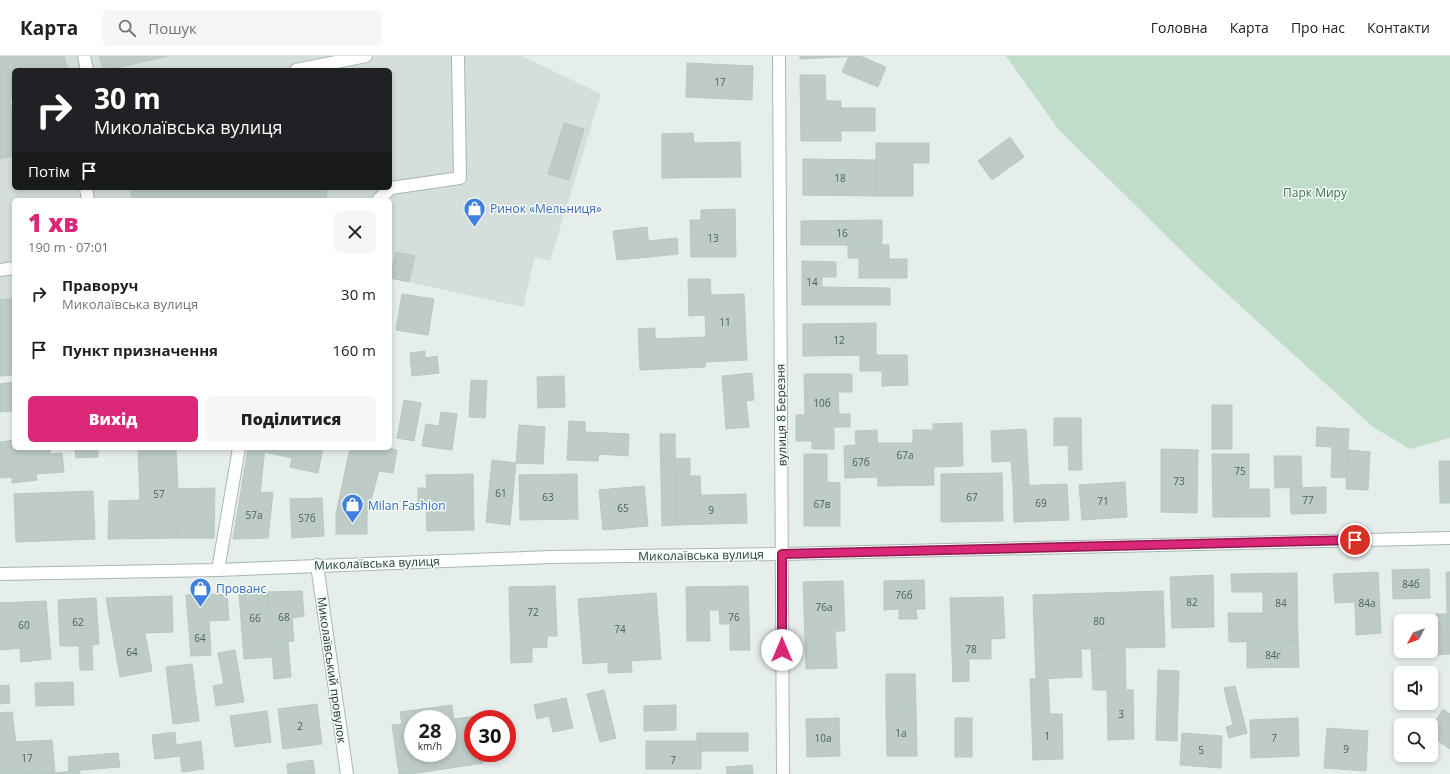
<!DOCTYPE html>
<html lang="uk">
<meta charset="utf-8">
<style>
body{margin:0;font-family:"Open Sans",sans-serif;background:#f6f6f6;color:#202124;height:100vh;display:flex;flex-direction:column;font-size:15px;white-space:nowrap}
*{box-sizing:border-box;margin:0}
p{font-size:13px;color:#757577}
.icon{flex:none;width:22px;height:22px;fill:none;stroke:currentColor;stroke-width:2;stroke-linecap:round;stroke-linejoin:round}
.map{position:relative;flex:1;overflow:hidden}
.drawer{position:absolute;left:12px;top:142px;width:380px;height:252px;display:flex;flex-direction:column;background:#fff;border-radius:6px;box-shadow:0 2px 6px #0003}
.drawer>*{flex:none}
.hud{position:absolute;left:12px;top:12px;width:380px;height:122px;border-radius:6px;box-shadow:0 2px 6px #0003;background:#202124;color:#fff;overflow:hidden}
.needle{width:26px;rotate:229deg}
.controls{position:absolute;left:1394px;top:558px;display:grid;gap:8px}
.controls a{display:grid;place-items:center;width:44px;height:44px;border-radius:6px;background:#fff;box-shadow:0 2px 6px #0003;font-size:20px}
.speed{position:absolute;left:404px;top:654px;display:flex;gap:8px;font-size:20px;font-weight:700;text-align:center}
.speed>*{display:grid;place-content:center;width:52px;height:52px;border-radius:50%;background:#fff;box-shadow:0 2px 6px #0003;line-height:1}
.speed small{font-size:10px;font-weight:400}
.speed .limit{border:6px solid #d22;background:#fff;color:#111}
.pin{position:absolute;display:grid;place-items:center;width:34px;height:34px;color:#fff;margin:-17px;border:2px solid #fff;border-radius:50%;box-shadow:0 1px 4px #0007}
.me{position:absolute;width:44px;margin:-22px;rotate:0deg;stroke-linejoin:round;filter:drop-shadow(0 0 3px #0008)}
.turn{display:flex;align-items:center;gap:14px;height:84px;padding:0 16px;font-size:18px}
.turn .icon{width:52px;height:52px;stroke-width:2.5}
.turn b{display:block;font-size:28px;line-height:34px}
.then{display:flex;align-items:center;height:38px;padding:0 16px;background:#0003;gap:8px;font-size:15px}
.round{display:grid;place-items:center;flex:none;width:42px;height:42px;border-radius:6px;background:#f6f6f6}
.summary{display:flex;align-items:center;justify-content:space-between;height:68px;padding:0 16px}
h1{font-size:24px;font-weight:800;line-height:30px;color:#db2777}
.primary-button{display:flex;gap:8px;margin-top:auto;padding:8px 16px}
.primary-button a{flex:1;height:46px;border-radius:6px;background:#db2777;color:#fff;font-size:16px;font-weight:800;line-height:46px;text-align:center}
.primary-button a+a{background:#f6f6f6;color:#202124}
ul{padding:0;list-style:none}
li{display:flex;align-items:center;gap:12px;height:56px;padding:0 16px}
li div{flex:1}
li b{display:block;font-size:15px}
li em{font-style:normal}
header{display:flex;align-items:center;gap:24px;box-sizing:border-box;height:56px;padding:0 20px;background:#fff;border-bottom:1px solid #e0e0e0}
header strong{font-size:19px}
nav{display:flex;gap:22px;margin-inline-start:auto;font-size:14px}
.search{width:280px;height:36px;background:#f6f6f6;display:flex;align-items:center;gap:10px;box-sizing:border-box;padding:0 14px;border-radius:6px;color:#757577;font-size:15px}
.map>svg:first-child{display:block}
</style>
<header>
<strong>Карта</strong>
<div class="search"><svg class="icon" aria-label="search" viewBox="0 0 24 24"><circle cx="10" cy="10" r="6"/><path d="M15 15l6 6"/></svg>Пошук</div>
<nav><a>Головна</a><a>Карта</a><a>Про нас</a><a>Контакти</a></nav>
</header>
<div class="map">
<svg width="1450" height="718" viewBox="0 0 1450 718">
<rect width="100%" height="100%" fill="#e6eeeb"/>
<!-- built -->
<path fill="#d4deda" fill-rule="evenodd" d="M0,0H522L601,38L550,205L535,201L523,251L390,222V144H14V319L0,320ZM14,14H390V132H14Z"/>
<!-- green -->
<path fill="#c0ddca" d="M1006,0H1450V382L1410,393L1373,371L1200,213L1058,73Z"/>
<!-- building -->
<g fill="#becbc7" stroke="#b8c7c2" fill-rule="evenodd">
<path d="M0,0H64L68,14H14V42L9,44L14,60V99L0,103Z"/>
<path d="M99,0H168L107,14H103Z"/>
<path d="M800,0H859L800,3Z"/>
<path d="M849,0H860L886,11L878,31L842,16Z"/>
<path d="M687,7L753,10L752,44L686,41Z"/>
<path d="M800,19H825L826,45H841V52H875V75H841V85H801Z"/>
<path d="M564,67L584,73L569,124L548,118Z"/>
<path d="M693,77L694,87L740,86L741,121L662,122V78Z"/>
<path d="M1010,81L1024,101L992,124L978,105Z"/>
<path d="M876,87H929V107H913V140H876Z"/>
<path d="M803,103L876,104V140L803,139Z"/>
<path d="M131,132H186L188,144H132Z"/>
<path d="M186,132H326L327,144H188Z"/>
<path d="M735,153L736,201H691L690,164H701V154Z"/>
<path d="M882,164V189H801V165Z"/>
<path d="M647,171L650,201L617,204L613,175Z"/>
<path d="M677,182L678,198L650,201L648,185Z"/>
<path d="M848,189H889V203H907V222H859V202H848Z"/>
<path d="M396,196L415,200L409,226L390,222Z"/>
<path d="M802,205L836,206V221H822V231L890,232V249H802Z"/>
<path d="M688,223H710L711,239L744,238L747,304L705,306V311L640,314L638,273L655,272V283L706,281L705,259L689,260Z"/>
<path d="M402,238L434,243L428,279L396,274Z"/>
<path d="M14,242V319L0,320V244Z"/>
<path d="M876,267V299L803,300V268Z"/>
<path d="M425,295V302L437,300L439,317L412,320L410,297Z"/>
<path d="M860,299H907L908,329L882,330V315H860Z"/>
<path d="M752,317L754,344L746,345L749,371L726,373L722,320Z"/>
<path d="M804,318H852V336H838L839,358L805,359Z"/>
<path d="M564,320L565,351L538,352L537,321Z"/>
<path d="M471,324L487,325L485,362L469,361Z"/>
<path d="M14,326V355L0,356V328Z"/>
<path d="M404,344L421,347L414,385L397,382Z"/>
<rect x="1212" y="349" width="20" height="44"/>
<path d="M441,356L457,358L452,394L422,390L426,368L439,370Z"/>
<path d="M850,358V371H834V393H812V385H796V359Z"/>
<path d="M1054,362H1081L1082,414H1069L1068,389L1054,390Z"/>
<path d="M569,365L585,366V376L629,378L628,400L599,398L598,405L567,404Z"/>
<path d="M962,367L963,410L934,411L933,368Z"/>
<path d="M519,369L545,371L543,408L516,407Z"/>
<path d="M1317,371L1349,373L1346,422L1331,421L1332,391L1316,390Z"/>
<path d="M1026,373L1029,429L1013,430L1011,405L992,406L991,375Z"/>
<path d="M877,374L878,421L845,422L844,390L856,389L855,375Z"/>
<path d="M913,374H933L934,429L878,430L877,387H913Z"/>
<path d="M660,378H675L676,469L662,470Z"/>
<path d="M14,384V392H50V398L62,397L64,416L36,418L37,424L12,427V421L0,422V386Z"/>
<path d="M75,392H98V401L76,402Z"/>
<path d="M138,392H176L178,433L177,482L108,483L109,445L140,444Z"/>
<path d="M248,392H265L260,437L273,436L268,482L233,483Z"/>
<path d="M265,392H294L292,402L264,396Z"/>
<path d="M294,392H323L318,417L290,411Z"/>
<path d="M350,392H388L397,394L393,417L379,415L367,458H336Z"/>
<path d="M1161,393L1198,394L1197,457L1161,456Z"/>
<path d="M1348,394L1370,396L1368,434L1346,433Z"/>
<path d="M804,398H827V426L840,427V470H804Z"/>
<path d="M1212,398H1231L1232,461H1213Z"/>
<path d="M1231,398H1249V433H1269L1270,461H1232Z"/>
<path d="M1274,400H1301L1302,431L1275,432Z"/>
<path d="M690,402V420H700L701,440H676L675,403Z"/>
<path d="M492,404L516,407L510,469L486,466Z"/>
<path d="M1439,405H1450V447H1440Z"/>
<path d="M1002,417L1003,465L941,466V418Z"/>
<path d="M473,418L474,474L427,475L426,448H418V432H427L426,419Z"/>
<path d="M577,418L578,463L520,464L519,419Z"/>
<path d="M1125,426L1127,461L1082,464L1079,429Z"/>
<path d="M1067,428L1069,464L1014,466L1013,430Z"/>
<path d="M644,430L648,470L603,474L599,434Z"/>
<path d="M1326,431V457L1291,458L1290,432Z"/>
<path d="M215,432L214,482H177L178,433Z"/>
<path d="M93,435L95,483L16,486L14,438Z"/>
<path d="M746,438L747,467L676,469V440Z"/>
<path d="M322,442L324,480L292,482L290,443Z"/>
<rect x="336" y="458" width="31" height="20"/>
<path d="M1429,513L1430,542L1393,543L1392,514Z"/>
<path d="M1378,516L1381,577L1356,579L1355,546L1335,547L1333,518Z"/>
<path d="M1446,516H1450V598H1448Z"/>
<path d="M1297,517L1298,585L1229,586L1228,557H1263V536H1232L1231,518Z"/>
<path d="M1213,519L1214,571L1172,572L1170,521Z"/>
<path d="M924,524L925,553H916L917,563H899V553L884,554V525Z"/>
<path d="M843,525L845,575H835L837,612L806,613L803,526Z"/>
<path d="M555,530L557,580H547V591L532,592V606L511,607L509,531Z"/>
<path d="M748,530L750,594H730V568H720L719,554H709L710,585H687L686,531Z"/>
<path d="M302,535L304,560L292,562L294,585L271,587L267,536Z"/>
<path d="M1163,535L1165,591L1081,593L1082,621L1036,623L1033,539Z"/>
<path d="M267,536L273,601L244,603L239,537Z"/>
<path d="M656,537L661,603L631,605L632,616L608,617V606L583,608L578,543Z"/>
<path d="M227,538L229,564L209,565L211,599L191,600L186,539Z"/>
<path d="M172,540L173,576L145,577L152,615L120,621L106,542Z"/>
<path d="M1003,541L1005,582L991,583V603H969V625L953,626L950,542Z"/>
<path d="M96,542L99,588L92,589L93,614H80L79,590H60L58,544Z"/>
<path d="M46,545L51,603L21,606L20,592L0,594V547Z"/>
<path d="M1436,558H1447L1448,598L1437,599Z"/>
<path d="M1298,585L1299,611L1247,612V586Z"/>
<path d="M288,586L291,621L274,623L271,587Z"/>
<path d="M1125,592L1126,634H1133L1134,683L1108,684L1107,634H1093L1091,593Z"/>
<path d="M235,594L244,646L216,650L213,630L224,628L218,597Z"/>
<path d="M192,608L199,665L173,668L166,611Z"/>
<path d="M1158,614L1179,615L1177,685L1156,684Z"/>
<path d="M886,618H915L916,654H886Z"/>
<path d="M1048,622L1050,658H1062L1063,703L1033,704L1030,623Z"/>
<path d="M73,626L74,649L36,650L35,627Z"/>
<path d="M9,629L10,647L0,648V630Z"/>
<path d="M1235,630L1247,677L1229,682L1226,671L1233,669L1224,632Z"/>
<path d="M604,634L616,682L600,686L587,638Z"/>
<path d="M566,642L573,672L553,676L549,660L537,663L534,649Z"/>
<path d="M317,648L322,688L283,693L278,653Z"/>
<path d="M452,649L454,663L476,660L477,663H473V697H482L483,707L411,718H399L392,669L402,668L400,656ZM413,663H447V697H413Z"/>
<path d="M676,649V674L644,675V650Z"/>
<path d="M1443,653L1450,658V693L1431,680V672Z"/>
<path d="M886,654H916L917,700H887Z"/>
<path d="M267,655L271,686L235,691L230,660Z"/>
<path d="M12,656L16,686L52,684L55,717L0,718V657Z"/>
<path d="M839,662L840,700L807,701L806,663Z"/>
<rect x="955" y="662" width="17" height="39"/>
<path d="M1298,662L1299,700L1251,702L1250,664Z"/>
<path d="M1327,672L1368,675L1366,715L1324,712Z"/>
<path d="M175,676L176,689L201,685L204,713L182,716L180,700L155,703L152,679Z"/>
<path d="M697,677H748V695H701V685H697Z"/>
<path d="M1182,677L1222,680L1221,712L1180,709Z"/>
<rect x="646" y="685" width="55" height="28"/>
<path d="M118,697L120,711L69,715L68,701Z"/>
<path d="M313,704L315,718H288L287,708Z"/>
<path d="M752,709L753,718H727L726,711Z"/>
<path d="M79,714L80,718H38L55,717Z"/>
</g>
<g fill="none" stroke-linecap="round" stroke-linejoin="round">
<defs>
<g id="service">
<path d="M84,0L87,14"/>
<path d="M296,14L366,0"/>
<path d="M86,132L88,144"/>
<path d="M378,144L391,132L460,122L458,0"/>
<path d="M0,214L14,212"/>
<path d="M218,514L239,392"/>
</g>
<g id="minor">
<path d="M779,0L783,718"/>
<path d="M317,509L347,718"/>
<path d="M0,518L218,514L551,501L782,498L1450,482"/>
</g>
</defs>
<!-- service casing -->
<use href="#service" stroke="#a8b6b2" stroke-width="14"/>
<!-- minor casing -->
<use href="#minor" stroke="#a8b6b2" stroke-width="14"/>
<!-- service -->
<use href="#service" stroke="#fff" stroke-width="12"/>
<!-- minor -->
<use href="#minor" stroke="#fff" stroke-width="12"/>
</g>
<g fill="none" stroke-linecap="round" stroke-linejoin="round">
<defs>
<path id="route" d="M782,594V498L1355,484"/>
</defs>
<!-- route casing -->
<use href="#route" stroke="#8e194d" stroke-width="10"/>
<!-- route -->
<use href="#route" stroke="#db2777" stroke-width="7"/>
</g>
<!-- icons -->
<defs>
<symbol id="shop-pin" viewBox="-11 -11 22 30"><path d="M0 17L-7.5 6A9.5 9.5 0 1 1 7.5 6Z" fill="#3f7fe0" stroke="#f6faf8"/><path d="M-5-2.5h2.3a2.7 3.5 0 0 1 5.4 0H5L5.5 6h-11ZM-1.5-2.5h3a1.5 2.3 0 0 0-3 0Z" fill="#fff"/></symbol>
</defs>
<g fill-rule="evenodd">
<use href="#shop-pin" x="462" y="140" width="25" height="34"/>
<use href="#shop-pin" x="340" y="436" width="25" height="34"/>
<use href="#shop-pin" x="188" y="520" width="25" height="34"/>
</g>
<g text-anchor="middle" dominant-baseline="central" stroke-width="3" stroke-linejoin="round" paint-order="stroke">
<!-- number labels -->
<g font-size="10" fill="#4b625d">
<text x="720" y="26">17</text>
<text x="840" y="122">18</text>
<text x="842" y="177">16</text>
<text x="713" y="182">13</text>
<text x="812" y="226">14</text>
<text x="725" y="266">11</text>
<text x="839" y="284">12</text>
<text x="822" y="347">10б</text>
<text x="905" y="399">67а</text>
<text x="861" y="406">67б</text>
<text x="1240" y="415">75</text>
<text x="1179" y="425">73</text>
<text x="501" y="437">61</text>
<text x="159" y="438">57</text>
<text x="548" y="441">63</text>
<text x="972" y="441">67</text>
<text x="1308" y="444">77</text>
<text x="1103" y="445">71</text>
<text x="1041" y="447">69</text>
<text x="822" y="448">67в</text>
<text x="623" y="452">65</text>
<text x="711" y="454">9</text>
<text x="254" y="459">57а</text>
<text x="307" y="462">57б</text>
<text x="1411" y="528">84б</text>
<text x="904" y="539">76б</text>
<text x="1192" y="546">82</text>
<text x="1281" y="547">84</text>
<text x="1367" y="547">84а</text>
<text x="824" y="551">76а</text>
<text x="533" y="556">72</text>
<text x="284" y="561">68</text>
<text x="734" y="561">76</text>
<text x="255" y="562">66</text>
<text x="1099" y="565">80</text>
<text x="78" y="566">62</text>
<text x="24" y="569">60</text>
<text x="620" y="573">74</text>
<text x="200" y="582">64</text>
<text x="971" y="593">78</text>
<text x="132" y="596">64</text>
<text x="1273" y="599">84г</text>
<text x="1121" y="658">3</text>
<text x="300" y="670">2</text>
<text x="901" y="677">1а</text>
<text x="1047" y="680">1</text>
<text x="823" y="682">10а</text>
<text x="1274" y="682">7</text>
<text x="1346" y="693">9</text>
<text x="1201" y="694">5</text>
<text x="27" y="702">17</text>
<text x="673" y="704">7</text>
</g>
<!-- park labels -->
<g font-size="12" fill="#327451" stroke="#f6faf8">
<text x="1315" y="136">Парк Миру</text>
</g>
<!-- shop labels -->
<g font-size="12" fill="#366cbe" stroke="#f6faf8" text-anchor="start">
<text x="490" y="152">Ринок «Мельниця»</text>
<text x="368" y="449">Milan Fashion</text>
<text x="216" y="532">Прованс</text>
</g>
<!-- street labels -->
<g font-size="12" fill="#253f3a" stroke="#f6faf8">
<text transform="translate(781 359) rotate(-91)">вулиця 8 Березня</text>
<text transform="translate(701 499) rotate(-1)">Миколаївська вулиця</text>
<text transform="translate(377 507) rotate(-2)">Миколаївська вулиця</text>
<text transform="translate(332 614) rotate(82)">Миколаївський провулок</text>
</g>
</g>
</svg>
<div class="controls">
<a><svg class="needle" viewBox="-14 -14 28 28"><path d="M0-13l5 13h-10z" fill="#e53935"/><path d="M0 13l5-13h-10z" fill="#757577"/></svg></a>
<a><svg class="icon" aria-label="sound" viewBox="0 0 24 24"><path d="M4 9h4l5-4v14l-5-4H4zM17 9q2 3 0 6"/></svg></a>
<a><svg class="icon" aria-label="search" viewBox="0 0 24 24"><circle cx="10" cy="10" r="6"/><path d="M15 15l6 6"/></svg></a>
</div>
<div class="speed"><div>28<small>km/h</small></div><div class="limit">30</div></div>
<div class="pin" style="left:1355px;top:484px;background:#d93025"><svg class="icon" aria-label="arrive" viewBox="0 0 24 24"><path d="M6 21V4h12l-3 4 3 4H6"/></svg></div>
<svg class="me" style="left:782px;top:594px" viewBox="-20 -20 40 40"><circle r="19" fill="#fff"/><path d="M0-13L10 11 0 6-10 11z" fill="#db2777"/></svg>
<div class="hud">
<div class="turn"><svg class="icon" aria-label="right" viewBox="0 0 24 24"><path d="M7 20v-9h11M14 6l5 5-5 5"/></svg><div><b>30 m</b>Миколаївська вулиця</div></div>
<div class="then">Потім<svg class="icon" aria-label="arrive" viewBox="0 0 24 24"><path d="M6 21V4h12l-3 4 3 4H6"/></svg></div>
</div>
<section class="drawer">
<div class="summary"><div><h1>1 хв</h1><p>190 m · 07:01</p></div><a class="round"><svg class="icon" aria-label="close" viewBox="0 0 24 24"><path d="M6 6l12 12M18 6L6 18"/></svg></a></div>
<ul>
<li><svg class="icon" aria-label="right" viewBox="0 0 24 24"><path d="M7 20v-9h11M14 6l5 5-5 5"/></svg><div><b>Праворуч</b><p>Миколаївська вулиця</p></div><em>30 m</em></li>
<li><svg class="icon" aria-label="arrive" viewBox="0 0 24 24"><path d="M6 21V4h12l-3 4 3 4H6"/></svg><div><b>Пункт призначення</b></div><em>160 m</em></li>
</ul>
<div class="primary-button"><a>Вихід</a><a>Поділитися</a></div>
</section>
</div>
